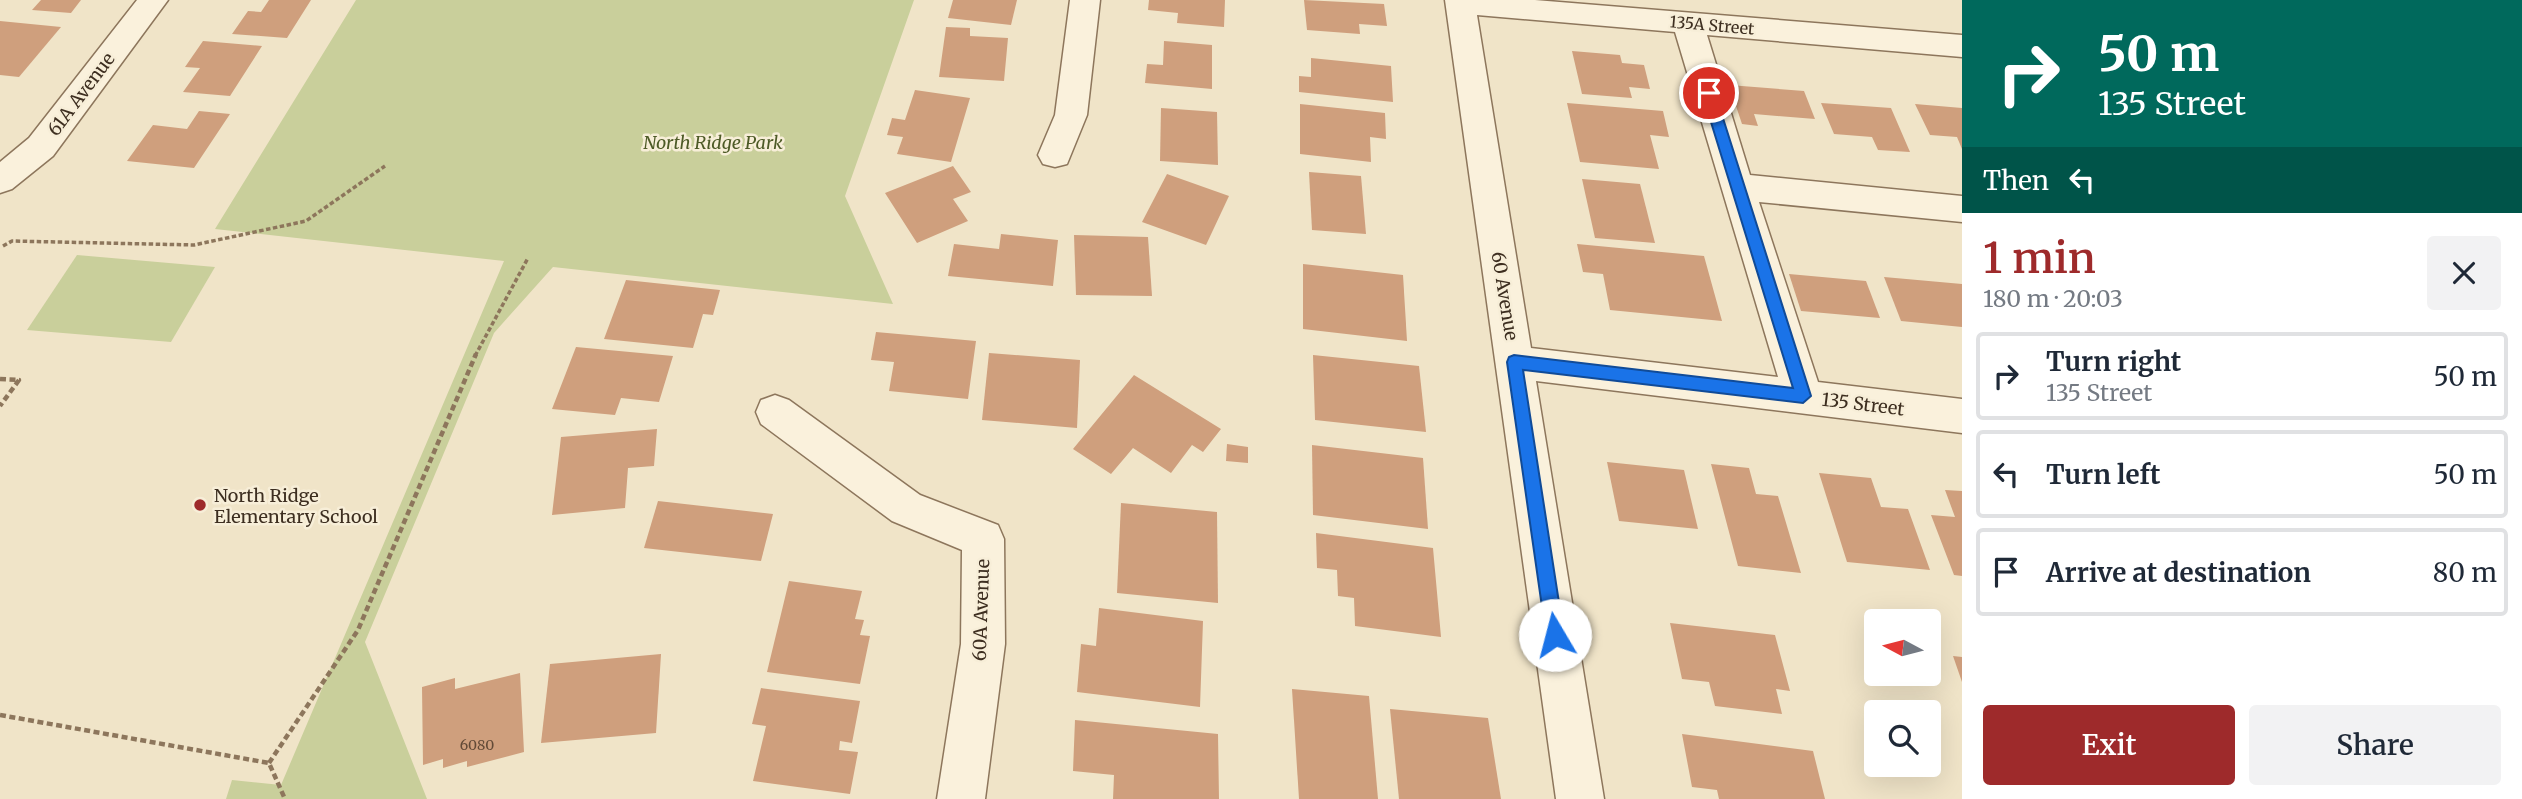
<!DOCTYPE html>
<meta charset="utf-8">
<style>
body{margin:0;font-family:Merriweather,serif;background:#f2f2f3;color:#1f2937;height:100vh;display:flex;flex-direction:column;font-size:26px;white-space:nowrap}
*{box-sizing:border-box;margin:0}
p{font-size:23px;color:#747a83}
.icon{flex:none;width:38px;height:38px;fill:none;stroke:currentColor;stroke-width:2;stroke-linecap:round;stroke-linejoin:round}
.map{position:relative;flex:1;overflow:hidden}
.sheet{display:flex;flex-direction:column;background:#fff;width:560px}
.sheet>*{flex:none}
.top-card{background:#00695c;color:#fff;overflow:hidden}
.needle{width:46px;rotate:277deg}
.tools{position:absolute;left:1864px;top:609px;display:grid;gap:14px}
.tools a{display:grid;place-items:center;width:77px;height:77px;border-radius:7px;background:#fff;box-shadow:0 7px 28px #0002;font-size:35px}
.pin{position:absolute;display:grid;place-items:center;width:60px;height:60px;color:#fff;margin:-30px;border:4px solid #fff;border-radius:50%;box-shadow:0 2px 7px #0007}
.me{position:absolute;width:77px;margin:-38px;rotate:352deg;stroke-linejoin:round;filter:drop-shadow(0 0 5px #0008)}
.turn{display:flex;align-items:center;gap:24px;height:147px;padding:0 21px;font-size:32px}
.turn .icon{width:91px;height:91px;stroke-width:2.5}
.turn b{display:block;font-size:49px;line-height:60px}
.then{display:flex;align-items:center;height:66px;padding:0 21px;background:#0003;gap:14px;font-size:26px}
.round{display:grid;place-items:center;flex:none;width:74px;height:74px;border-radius:7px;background:#f2f2f3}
.head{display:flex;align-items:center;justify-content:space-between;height:119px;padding:0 21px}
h1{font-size:42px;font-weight:600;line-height:52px;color:#9e2a2b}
.button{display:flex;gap:14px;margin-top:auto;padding:14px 21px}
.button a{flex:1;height:80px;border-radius:7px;background:#9e2a2b;color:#fff;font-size:28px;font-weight:600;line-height:80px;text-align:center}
.button a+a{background:#f2f2f3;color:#1f2937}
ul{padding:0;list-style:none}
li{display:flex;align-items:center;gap:21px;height:88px;margin:0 14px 10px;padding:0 7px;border:4px solid #e0e1e3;border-radius:7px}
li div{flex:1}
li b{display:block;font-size:26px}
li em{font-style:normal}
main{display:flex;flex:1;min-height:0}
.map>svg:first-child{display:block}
</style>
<main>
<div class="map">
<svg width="1962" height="799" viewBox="0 0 1962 799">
<rect width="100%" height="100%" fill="#f0e4c8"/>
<!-- green -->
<g fill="#c9cf9b">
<path d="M356,0H914L845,196L893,304L553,267L494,333L365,642L427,799H226L232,780L281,785L504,261L215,229Z"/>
<path d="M77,255L215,267L171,342L27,330Z"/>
</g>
<!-- building -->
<g fill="#cf9f7d">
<path d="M41,0H81L71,13L32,10Z"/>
<path d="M269,0H311L287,38L232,34L248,11L261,12Z"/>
<path d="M953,0H1017L1011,25L948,18Z"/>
<path d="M1149,0H1225L1224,27L1177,23L1178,13L1148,10Z"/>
<path d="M1304,0L1384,4L1387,26L1359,24L1360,34L1307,30Z"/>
<path d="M0,21L61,27L19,77L0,75Z"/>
<path d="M946,27L970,28V36L1008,38L1004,81L939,77Z"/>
<path d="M203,41L262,46L230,96L183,92L200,68L185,67Z"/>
<path d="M1164,41L1212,45V89L1145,83L1147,64L1163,65Z"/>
<path d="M1572,51L1620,55L1622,63L1644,65L1650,89L1629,87L1632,98L1582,94Z"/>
<path d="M1311,58L1391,66L1393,102L1299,92V76L1311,77Z"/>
<path d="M1729,85L1804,91L1815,119L1754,114L1758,126L1742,124Z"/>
<path d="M915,90L970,98L951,162L897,154L903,137L887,135L892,118L905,120Z"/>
<path d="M1567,103L1663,111L1669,137L1650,135L1659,169L1580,162Z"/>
<path d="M1821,103L1891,108L1910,152L1878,150L1872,137L1834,134Z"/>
<path d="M1300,104L1385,113L1386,139L1370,137L1371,162L1300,154Z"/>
<path d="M1915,104L1962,108V149L1957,137L1930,135Z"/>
<path d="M1161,108L1217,112L1218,165L1160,161Z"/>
<path d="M199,111L230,114L194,168L127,161L153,125L187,129Z"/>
<path d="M953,166L971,192L953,199L968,221L917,243L885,193Z"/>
<path d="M1309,172L1361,176L1366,234L1312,230Z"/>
<path d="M1167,174L1229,196L1206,245L1142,222Z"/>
<path d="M1582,179L1640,184L1655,243L1595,238Z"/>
<path d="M1001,234L1058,240L1053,286L948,276L954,244L999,249Z"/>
<path d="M1074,235L1148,237L1152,296L1076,295Z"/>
<path d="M1577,244L1704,256L1722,321L1610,310L1603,274L1583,272Z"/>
<path d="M1303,264L1403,275L1407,341L1303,329Z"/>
<path d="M1789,274L1866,281L1880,318L1801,311Z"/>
<path d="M1884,277L1962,284V327L1901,321Z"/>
<path d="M626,280L720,290L713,315L703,314L693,348L604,339Z"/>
<path d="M876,332L976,341L968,399L889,391L894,362L871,360Z"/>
<path d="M576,347L673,356L659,402L621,398L615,415L552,409Z"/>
<path d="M989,353L1080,360L1077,428L982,420Z"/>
<path d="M1313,355L1419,366L1426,432L1315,420Z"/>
<path d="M1134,375L1221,429L1203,452L1192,445L1171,473L1133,448L1111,474L1073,449Z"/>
<path d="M657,429L654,466L628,468L625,508L552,515L561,437Z"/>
<path d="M1227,444L1248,447V463L1226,461Z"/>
<path d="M1312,445L1423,458L1428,529L1313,515Z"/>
<path d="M1607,462L1684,470L1698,529L1619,521Z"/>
<path d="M1711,464L1749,468L1756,494L1778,496L1801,573L1738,566Z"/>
<path d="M1819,473L1871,478L1881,507L1908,509L1930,570L1847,562Z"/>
<path d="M1945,490L1962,491V576L1954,575L1931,515L1955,517Z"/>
<path d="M658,501L773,514L761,561L644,548Z"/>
<path d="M1121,503L1217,512L1218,603L1117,593Z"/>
<path d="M1316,533L1433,548L1441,637L1355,626L1354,598L1338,596L1337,570L1317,568Z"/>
<path d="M789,581L862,591L855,619L864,620L860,635L870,636L860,684L767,672Z"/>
<path d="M1099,608L1203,621L1200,707L1077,692L1081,644L1096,646Z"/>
<path d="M1670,623L1775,635L1790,691L1776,689L1782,714L1715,706L1709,682L1682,679Z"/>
<path d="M661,654L656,733L541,743L550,664Z"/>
<path d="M1953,656L1962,657V682Z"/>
<path d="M520,673L524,752L467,767V761L443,768V759L423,765L422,687L455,678V689Z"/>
<path d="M761,688L860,701L852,743L840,741L839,750L858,752L850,794L753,781L766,726L752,724Z"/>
<path d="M1292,689L1369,696L1378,799H1299Z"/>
<path d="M1390,709L1488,718L1501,799H1399Z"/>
<path d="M1075,720L1218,734L1219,799H1113L1114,775L1073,771Z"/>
<path d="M1682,734L1813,751L1825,799H1719L1717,790L1692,787Z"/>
</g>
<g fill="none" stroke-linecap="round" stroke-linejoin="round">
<defs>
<g id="minor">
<path d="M137,0H168L53,156L12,189L0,193V162L29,138Z"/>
<path d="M1070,0H1100L1087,115L1067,164L1055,167L1043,164L1038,155L1055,115Z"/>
<path d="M1445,0H1535L1962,35V57L1707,35L1750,175L1962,196V222L1759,202L1818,382L1962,399V433L1536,381L1604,799H1556ZM1477,15L1675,32L1778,377L1531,348Z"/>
<path d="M775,395L789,400L920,495L998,525L1004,539L1005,644L985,799H937L961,644L962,550L892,521L761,424L756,412L761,400Z"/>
</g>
</defs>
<!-- minor casing -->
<use href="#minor" stroke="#8d765c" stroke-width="3"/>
<!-- path-far1 -->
<g stroke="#8d765c" stroke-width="3.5" stroke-dasharray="4.5 2.5" stroke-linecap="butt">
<path d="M3,246L12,241L194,245L306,221L385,166"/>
<path d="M475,356L528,258"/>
</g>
<!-- path -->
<g stroke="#8d765c" stroke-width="4.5" stroke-dasharray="6 3.5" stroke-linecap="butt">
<path d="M0,379L19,380L0,406"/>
<path d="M0,715L269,763L285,799"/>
<path d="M269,763L358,630L476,354"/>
</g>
<!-- minor -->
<use href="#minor" fill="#faf1dc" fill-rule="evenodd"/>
</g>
<!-- route -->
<path fill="#1a73e8" stroke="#114b97" stroke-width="2" d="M1709,88L1715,93L1811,396L1803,403L1523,370L1564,635L1562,641L1555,644L1549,641L1546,635L1507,362L1509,357L1514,355L1793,388L1702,93Z"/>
<!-- markers -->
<circle fill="#9e2a2b" stroke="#f7eed8" stroke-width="2.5" cx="200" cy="505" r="7"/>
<g text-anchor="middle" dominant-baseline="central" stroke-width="5" stroke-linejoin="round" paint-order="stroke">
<!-- number labels -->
<g font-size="14" fill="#624a37">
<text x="477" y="745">6080</text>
</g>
<!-- far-street labels -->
<g font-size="16" fill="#3d2e20" stroke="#f7eed8">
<text transform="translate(1712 25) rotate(5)">135A Street</text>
</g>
<!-- street labels -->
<g font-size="18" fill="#3d2e20" stroke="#f7eed8">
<text transform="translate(81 94) rotate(-53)">61A Avenue</text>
<text transform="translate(1505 296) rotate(81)">60 Avenue</text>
<text transform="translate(1863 404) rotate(7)">135 Street</text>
<text transform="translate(981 610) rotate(-88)">60A Avenue</text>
</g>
<!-- park labels -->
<g font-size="18" font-style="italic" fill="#4d5a26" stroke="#f7eed8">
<text x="713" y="142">North Ridge Park</text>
</g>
<!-- poi labels -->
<g font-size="18" fill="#3d2e20" stroke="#f7eed8" text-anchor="start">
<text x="214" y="495">North Ridge<tspan x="214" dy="21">Elementary School</tspan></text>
</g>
</g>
</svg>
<div class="tools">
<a><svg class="needle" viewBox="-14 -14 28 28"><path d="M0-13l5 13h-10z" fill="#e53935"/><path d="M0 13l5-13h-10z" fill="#747a83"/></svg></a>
<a><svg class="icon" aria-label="search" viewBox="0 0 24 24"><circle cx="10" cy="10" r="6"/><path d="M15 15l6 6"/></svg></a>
</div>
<div class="pin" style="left:1709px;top:93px;background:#d93025"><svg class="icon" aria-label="arrive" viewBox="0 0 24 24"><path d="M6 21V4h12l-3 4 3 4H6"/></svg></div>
<svg class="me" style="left:1555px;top:635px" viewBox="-20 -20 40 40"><circle r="19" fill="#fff"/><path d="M0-13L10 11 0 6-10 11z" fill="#1a73e8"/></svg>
</div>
<section class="sheet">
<div class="top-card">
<div class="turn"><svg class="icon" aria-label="right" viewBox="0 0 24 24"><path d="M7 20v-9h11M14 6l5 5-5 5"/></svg><div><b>50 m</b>135 Street</div></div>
<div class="then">Then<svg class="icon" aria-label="left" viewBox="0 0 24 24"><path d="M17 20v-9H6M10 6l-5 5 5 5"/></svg></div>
</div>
<div class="head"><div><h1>1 min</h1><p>180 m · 20:03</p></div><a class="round"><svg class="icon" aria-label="close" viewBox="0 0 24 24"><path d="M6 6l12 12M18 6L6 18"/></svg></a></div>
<ul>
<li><svg class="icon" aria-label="right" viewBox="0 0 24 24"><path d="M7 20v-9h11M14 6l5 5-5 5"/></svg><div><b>Turn right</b><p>135 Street</p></div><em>50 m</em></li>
<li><svg class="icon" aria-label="left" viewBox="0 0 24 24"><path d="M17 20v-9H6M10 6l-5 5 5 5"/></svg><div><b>Turn left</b></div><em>50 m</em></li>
<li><svg class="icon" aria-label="arrive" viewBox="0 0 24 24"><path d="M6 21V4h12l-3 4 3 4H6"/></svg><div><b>Arrive at destination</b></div><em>80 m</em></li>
</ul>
<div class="button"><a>Exit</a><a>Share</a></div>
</section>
</main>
